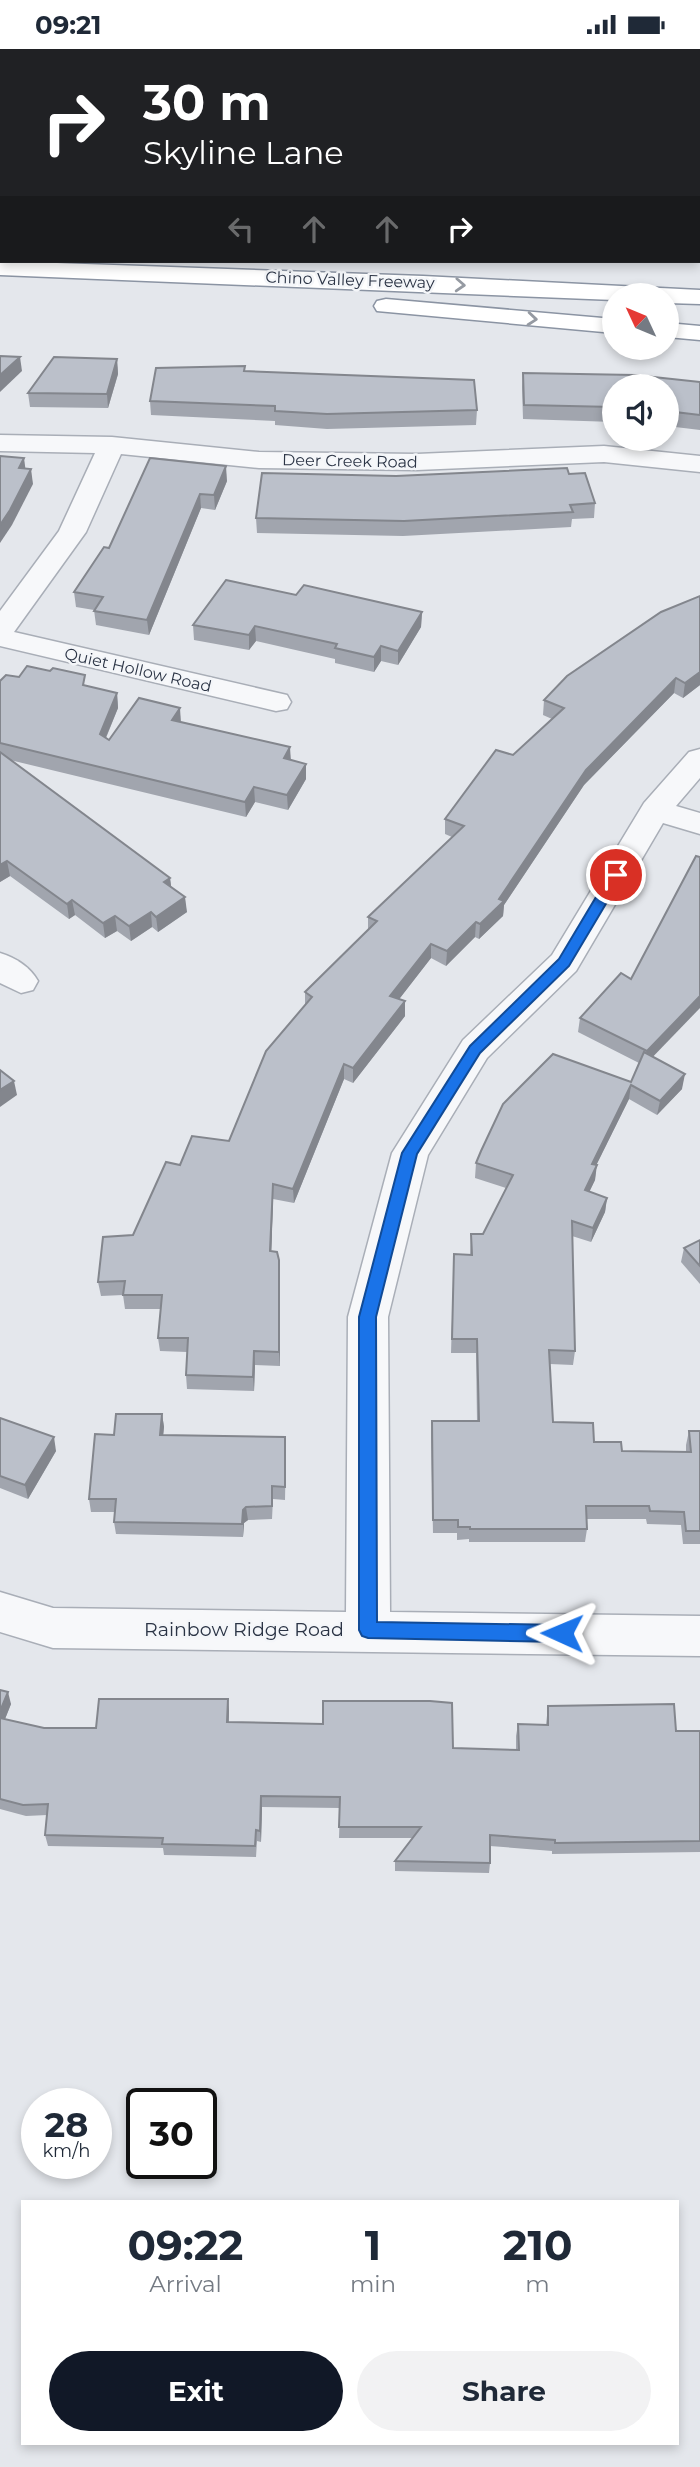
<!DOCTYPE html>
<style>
body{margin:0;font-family:Montserrat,sans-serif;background:#f2f2f3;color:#1f2937;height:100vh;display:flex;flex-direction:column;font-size:26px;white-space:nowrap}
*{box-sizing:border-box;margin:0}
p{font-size:23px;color:#747a83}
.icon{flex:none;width:38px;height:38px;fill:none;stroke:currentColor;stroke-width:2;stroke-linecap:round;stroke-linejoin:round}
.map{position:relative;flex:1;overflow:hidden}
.side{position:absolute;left:21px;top:2151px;width:658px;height:245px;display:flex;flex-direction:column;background:#fff;border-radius:0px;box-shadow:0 4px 10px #0003}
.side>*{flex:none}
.hud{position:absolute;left:0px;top:0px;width:700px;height:214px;box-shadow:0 4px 10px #0003;background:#202124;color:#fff;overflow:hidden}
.needle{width:46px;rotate:314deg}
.controls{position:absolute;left:602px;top:234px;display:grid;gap:14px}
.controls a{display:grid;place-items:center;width:77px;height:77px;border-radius:50%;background:#fff;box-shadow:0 4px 10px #0003;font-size:35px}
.speed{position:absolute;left:21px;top:2039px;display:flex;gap:14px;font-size:35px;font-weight:700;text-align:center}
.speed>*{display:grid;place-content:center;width:91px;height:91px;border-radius:50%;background:#fff;box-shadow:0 4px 10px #0003;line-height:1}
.speed small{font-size:18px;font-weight:400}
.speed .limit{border:4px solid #111;border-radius:10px;background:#fff;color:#111}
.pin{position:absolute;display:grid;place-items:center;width:60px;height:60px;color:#fff;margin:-30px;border:4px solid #fff;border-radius:50%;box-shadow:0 2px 7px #0007}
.me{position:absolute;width:77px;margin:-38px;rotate:271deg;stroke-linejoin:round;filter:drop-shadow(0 0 5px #0008)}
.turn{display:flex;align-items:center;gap:24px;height:147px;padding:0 28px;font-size:32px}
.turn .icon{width:91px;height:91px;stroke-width:2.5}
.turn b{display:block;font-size:49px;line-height:60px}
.lanes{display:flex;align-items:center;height:66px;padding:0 28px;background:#0003;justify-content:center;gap:35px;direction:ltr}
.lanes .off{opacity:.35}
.eta{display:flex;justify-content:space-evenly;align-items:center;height:119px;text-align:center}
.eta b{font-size:42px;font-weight:700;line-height:49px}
.cta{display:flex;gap:14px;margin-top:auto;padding:14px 28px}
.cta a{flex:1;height:80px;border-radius:42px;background:#111827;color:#fff;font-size:28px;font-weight:700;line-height:80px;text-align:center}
.cta a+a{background:#f2f2f3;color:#1f2937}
.status{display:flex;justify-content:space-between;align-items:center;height:49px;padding:0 35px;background:#fff;direction:ltr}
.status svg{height:19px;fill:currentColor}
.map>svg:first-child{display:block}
</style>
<div class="status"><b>09:21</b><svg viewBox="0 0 49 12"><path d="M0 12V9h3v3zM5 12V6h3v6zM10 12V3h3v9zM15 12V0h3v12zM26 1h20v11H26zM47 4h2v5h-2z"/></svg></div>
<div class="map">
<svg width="700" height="2418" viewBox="0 0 700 2418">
<rect width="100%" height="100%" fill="#e4e7ec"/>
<!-- built -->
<path fill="#d2d6de" d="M0,0H700V136L698,2H2L0,152Z"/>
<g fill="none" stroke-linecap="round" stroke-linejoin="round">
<defs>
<g id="minor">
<path d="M0,386L112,388L259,403L417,405L604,397L700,407V423L604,413L417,421L259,419L121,405L86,483L14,583L287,646L291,653L287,660L276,662L0,597V562L59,482L95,404L0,402Z"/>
<path d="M700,700V729L676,757L700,764V785L663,774L576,922L487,1009L428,1106L388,1268L390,1563L700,1567V1607L53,1599L0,1583V1543L53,1559L346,1563L348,1268L392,1104L463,991L552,906L644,754L689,703Z"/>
<path d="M0,904C16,909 30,918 38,932L33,941L21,944L0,934Z"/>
</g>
<g id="highway">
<rect x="698" y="160" width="2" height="14"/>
<rect x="0" y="175" width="2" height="14"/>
<rect x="698" y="189" width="2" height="14"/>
<path d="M0,212L423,227L700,241V255L667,254V247H614V251L0,226Z"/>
<path d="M386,250L614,270V284L377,262L374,257L377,252Z"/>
<path d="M667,274L700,277V291L667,288Z"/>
</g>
</defs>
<!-- minor casing -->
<use href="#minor" stroke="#a9aeb7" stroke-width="3"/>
<!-- highway casing -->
<use href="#highway" stroke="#8b94a3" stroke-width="3"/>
<!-- minor -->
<use href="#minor" fill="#f7f8fa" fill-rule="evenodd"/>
<!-- highway -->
<use href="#highway" fill="#fff" fill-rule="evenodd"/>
</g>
<!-- wall -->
<g fill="#a1a5ae">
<rect x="0" y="40" width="2" height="85"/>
<path d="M117,310L118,325L108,359L30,358L28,344Z"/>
<path d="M245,322L477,361L476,376L327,380L275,376V372L151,366L150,352Z"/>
<path d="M523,324L700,333V381L667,377V338H614V373L523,370L522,338Z"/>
<path d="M150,409L227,432L215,461L201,459L149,586L96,576L94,561L76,558L74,543L109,499Z"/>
<path d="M569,425L595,454L594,469L572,470L571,478L403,487L257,484L256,469L396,427Z"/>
<path d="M296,546L422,563L421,578L398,616L381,612L374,623L335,614V610L256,592L249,601L194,591L193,576Z"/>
<path d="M700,547V636L683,649L674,644L584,736L504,856L503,867L479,890L475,888L446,917L431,909L399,950L405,952V967L353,1034L344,1030L294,1154L273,1150L271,1202L279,1211L280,1225V1317L255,1316L254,1342L187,1340L186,1326L187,1303L160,1302L158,1289L161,1260H125L123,1246L101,1247L98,1233L133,1186L180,1116L229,1092L305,956V943L368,881V868L452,788L445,785V770L552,670L543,666L544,651Z"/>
<path d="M0,632L86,637L117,644L118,659L106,689L109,691L181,674L291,711L306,715V730L288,761L255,753L246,768L10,711L170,829L171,838L187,863L158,883L152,878L131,892L117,882L105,889L75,866L69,870L10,827L0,833Z"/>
<path d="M621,924L653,1008L682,1040L657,1066L629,1050L596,1116L595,1131L589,1143L607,1149L605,1163L591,1193L572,1187L575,1302L573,1316L550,1315L553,1373L594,1393L622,1402L686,1403V1396L689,1382H700V1495H683L681,1476L647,1475L646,1470H587V1480L585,1493H469V1490L457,1491V1484H433L431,1385L432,1372H477L476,1304H451L454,1205L470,1206L471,1185H483L506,1139L475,1129L476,1114L631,1033L639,1014L578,983L580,969Z"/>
<path d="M700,1191V1235L681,1213L684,1199Z"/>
<path d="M162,1365L164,1378L163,1386L286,1401L285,1451L273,1450L272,1470L248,1471L244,1474L243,1488L116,1485L114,1473L115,1463H91L89,1450L114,1386Z"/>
<path d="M0,1369L56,1402L28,1450L0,1439Z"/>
<path d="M0,1641L11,1655L5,1670L44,1679H96L228,1650L229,1662V1673L453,1699L516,1701V1687L518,1675L546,1676L548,1657L676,1682H700V1803L552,1805V1802L490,1797V1814L489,1824L395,1822V1812L413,1789H339L340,1759L262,1758L261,1793L257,1792L256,1808L164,1806L163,1799L48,1797L45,1786L47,1766L26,1767L0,1760Z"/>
</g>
<!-- shaded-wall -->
<g fill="#83868d">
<path d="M20,308L22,322L0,343V326Z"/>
<path d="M117,310L118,325L108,359L107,345Z"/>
<path d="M24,409L26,424L19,419Z"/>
<path d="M226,417L227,432L215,461L214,446Z"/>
<path d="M31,420L33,435L12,476L0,494V476Z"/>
<path d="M200,445L201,459L149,586L147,571Z"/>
<path d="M422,563L421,578L398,616V602Z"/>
<path d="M255,577L256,592L249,601V586Z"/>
<path d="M381,597V612L374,623V608Z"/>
<path d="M700,623V636L683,649L685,634Z"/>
<path d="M676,629L674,644L584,736L504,856L503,867L479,890L480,875L586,721Z"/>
<path d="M117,644L118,659L101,700L100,685Z"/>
<path d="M180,659L181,674L172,671Z"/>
<path d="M290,698L291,713L284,709Z"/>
<path d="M306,715V730L288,761L287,746Z"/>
<path d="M254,738L255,753L246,768L245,753Z"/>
<path d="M7,812L10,827L0,833V816Z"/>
<path d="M170,829L172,844L164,833Z"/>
<path d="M185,848L187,863L158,883L156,868Z"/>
<path d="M72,851L75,866L69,870L67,855Z"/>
<path d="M151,863L152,878L131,892L129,877Z"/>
<path d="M115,867L117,882L105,889L103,874Z"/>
<path d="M476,873L475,888L446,917L447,902Z"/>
<path d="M431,895V909L390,962V947Z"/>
<path d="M700,947V959L644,1017L647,1002Z"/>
<path d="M405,952V967L353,1034V1019Z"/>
<path d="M344,1015V1030L294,1154L293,1140Z"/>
<path d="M685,1025L682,1040L657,1066L660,1052Z"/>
<path d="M14,1032L17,1046L0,1058V1041Z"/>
<path d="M631,1036L629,1050L590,1129L592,1115Z"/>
<path d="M597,1116L595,1131L583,1156L585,1141Z"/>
<path d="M273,1135V1150L271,1216L270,1202Z"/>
<path d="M607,1149L605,1163L591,1193L593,1179Z"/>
<path d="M279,1211L280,1225V1317L279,1303Z"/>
<path d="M254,1302L255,1316L254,1342L253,1328Z"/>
<path d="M162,1365L164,1378L162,1399L160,1386Z"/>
<path d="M54,1388L56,1402L28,1450L25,1436Z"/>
<path d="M246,1458L248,1471L244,1474L243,1488V1461Z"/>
<path d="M8,1643L11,1655L1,1680L0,1676V1662Z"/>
<path d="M228,1650L229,1662L228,1685L227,1673Z"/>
<path d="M261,1747L262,1758L261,1793L260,1782Z"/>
</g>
<!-- building -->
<g fill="#bbc0ca" stroke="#83868d" stroke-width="2">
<rect x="0" y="40" width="2" height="63"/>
<path d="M0,307L20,308L0,326Z"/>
<path d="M54,308L117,310L107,345L28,344Z"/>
<path d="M245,317L244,322L474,331L477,361L327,365L275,362V357L150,352L156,319Z"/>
<path d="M523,324L635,326L700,333V366L667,362V338H614V358L524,356Z"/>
<path d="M0,407L24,409L19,419L31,420L10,461L0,476Z"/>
<path d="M150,409L226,417L214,446L200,445L147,571L94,562L103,548L74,543L104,498L109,499Z"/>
<path d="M567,419L569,425L585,424L595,454L570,456L573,463L404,472L256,469L262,424L396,427Z"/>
<path d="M226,531L296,546L304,536L422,563L398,602L381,597L374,608L335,599L337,595L255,577L249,586L193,576Z"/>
<path d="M700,547V623L685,634L676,629L586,721L499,850L504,852L480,875L476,873L447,902L431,895L390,947L405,952L353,1019L344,1015L293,1140L273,1135L270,1202L277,1203L279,1211V1303L254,1302L253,1328L186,1326L188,1289H158L162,1246H123L125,1232L98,1233L103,1188L133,1186L166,1113L180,1116L192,1087L229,1092L266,1002L312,948L305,943L377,872L368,868L464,777L445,770L496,701L513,706L564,659L544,651L567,627L661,563Z"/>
<path d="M27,617L50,622L53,619L85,626L83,636L117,644L100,685L109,691L139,649L180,659L172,671L290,698L284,709L306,715L287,746L254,738L245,753L0,694V632L6,626L19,628Z"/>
<path d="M0,703L170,829L164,833L185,848L156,868L151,863L129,877L115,867L103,874L72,851L67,855L7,812L0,816Z"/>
<path d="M696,807L700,808V947L647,1002L580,969L621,924L631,930Z"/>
<path d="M644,1003L685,1025L660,1052L631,1036L592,1115L597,1116L585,1141L607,1149L593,1179L572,1172L575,1302L549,1301L553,1373L593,1374L594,1393H621L622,1402L691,1403L689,1382H700V1482H686L684,1463L650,1462L649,1457H586L587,1480H470V1478H458V1471H433L432,1372H479L477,1290H452L454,1205L472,1206L471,1185H483L513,1126L476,1114L481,1102L503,1055L553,1005L631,1033Z"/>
<path d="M0,1021L14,1032L0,1041Z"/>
<path d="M700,1191V1217L684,1199Z"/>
<path d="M116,1365H162L160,1386L285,1388V1438L272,1437V1457L246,1458L243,1461L242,1475L114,1473L116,1450H89L95,1385L114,1386Z"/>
<path d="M0,1369L54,1388L25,1436L0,1427Z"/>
<path d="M0,1641L8,1643L0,1662Z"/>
<path d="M99,1650H228L227,1673L323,1675V1652H430L452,1654L453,1699L519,1701L518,1675L548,1676V1657L674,1655L676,1682H700V1792L555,1794V1791L490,1786V1814L395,1812L421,1778H339L340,1748L261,1747L260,1782L256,1781L255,1797L162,1795L163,1789L45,1786L48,1755L23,1756L0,1750V1669L44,1679H96Z"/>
</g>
<!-- one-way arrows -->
<defs><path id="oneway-chevron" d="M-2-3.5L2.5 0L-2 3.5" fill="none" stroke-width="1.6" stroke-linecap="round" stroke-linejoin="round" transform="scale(1.75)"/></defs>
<g stroke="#959aa2">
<use href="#oneway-chevron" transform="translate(460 236) rotate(3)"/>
<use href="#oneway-chevron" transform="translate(532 270) rotate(5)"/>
</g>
<!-- route -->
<path fill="#1a73e8" stroke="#114b97" stroke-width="2" d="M616,822L623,826L569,917L480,1004L417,1105L376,1268L377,1573L562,1576L568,1578L571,1584L568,1590L562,1593L368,1589L362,1587L359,1581V1268L402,1104L470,997L559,910L611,823Z"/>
<g text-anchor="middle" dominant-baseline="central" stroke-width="5" stroke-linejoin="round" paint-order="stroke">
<!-- far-street labels -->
<g font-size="16" fill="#2b3445" stroke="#f4f6f9">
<text transform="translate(350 231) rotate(2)">Chino Valley Freeway</text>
<text transform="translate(350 412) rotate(1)">Deer Creek Road</text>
<text transform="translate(138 621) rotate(13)">Quiet Hollow Road</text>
</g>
<!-- street labels -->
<g font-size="19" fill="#2b3445" stroke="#f4f6f9">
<text x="244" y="1580">Rainbow Ridge Road</text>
</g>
</g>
</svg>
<div class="controls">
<a><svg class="needle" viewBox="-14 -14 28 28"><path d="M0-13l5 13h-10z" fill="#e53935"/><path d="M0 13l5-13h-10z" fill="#747a83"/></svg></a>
<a><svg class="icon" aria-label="sound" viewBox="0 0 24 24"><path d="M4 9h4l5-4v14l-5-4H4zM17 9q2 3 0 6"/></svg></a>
</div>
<div class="speed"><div>28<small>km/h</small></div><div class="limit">30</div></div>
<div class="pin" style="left:616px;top:826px;background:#d93025"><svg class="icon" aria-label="arrive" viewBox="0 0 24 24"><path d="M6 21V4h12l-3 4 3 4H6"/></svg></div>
<svg class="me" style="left:562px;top:1584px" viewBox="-20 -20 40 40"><path d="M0-17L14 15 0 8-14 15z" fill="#1a73e8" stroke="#fff" stroke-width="4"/></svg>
<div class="hud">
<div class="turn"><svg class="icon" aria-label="right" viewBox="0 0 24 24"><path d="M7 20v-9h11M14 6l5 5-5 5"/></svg><div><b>30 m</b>Skyline Lane</div></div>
<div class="lanes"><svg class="icon off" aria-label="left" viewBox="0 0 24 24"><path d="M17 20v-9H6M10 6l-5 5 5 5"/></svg><svg class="icon off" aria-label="ahead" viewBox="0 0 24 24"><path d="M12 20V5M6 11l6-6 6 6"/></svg><svg class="icon off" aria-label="ahead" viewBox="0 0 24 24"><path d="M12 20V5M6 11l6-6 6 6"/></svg><svg class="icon" aria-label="right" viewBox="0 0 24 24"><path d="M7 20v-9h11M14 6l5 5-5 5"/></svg></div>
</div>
<section class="side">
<div class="eta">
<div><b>09:22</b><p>Arrival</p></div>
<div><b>1</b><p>min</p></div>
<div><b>210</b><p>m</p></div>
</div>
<div class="cta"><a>Exit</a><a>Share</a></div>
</section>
</div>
